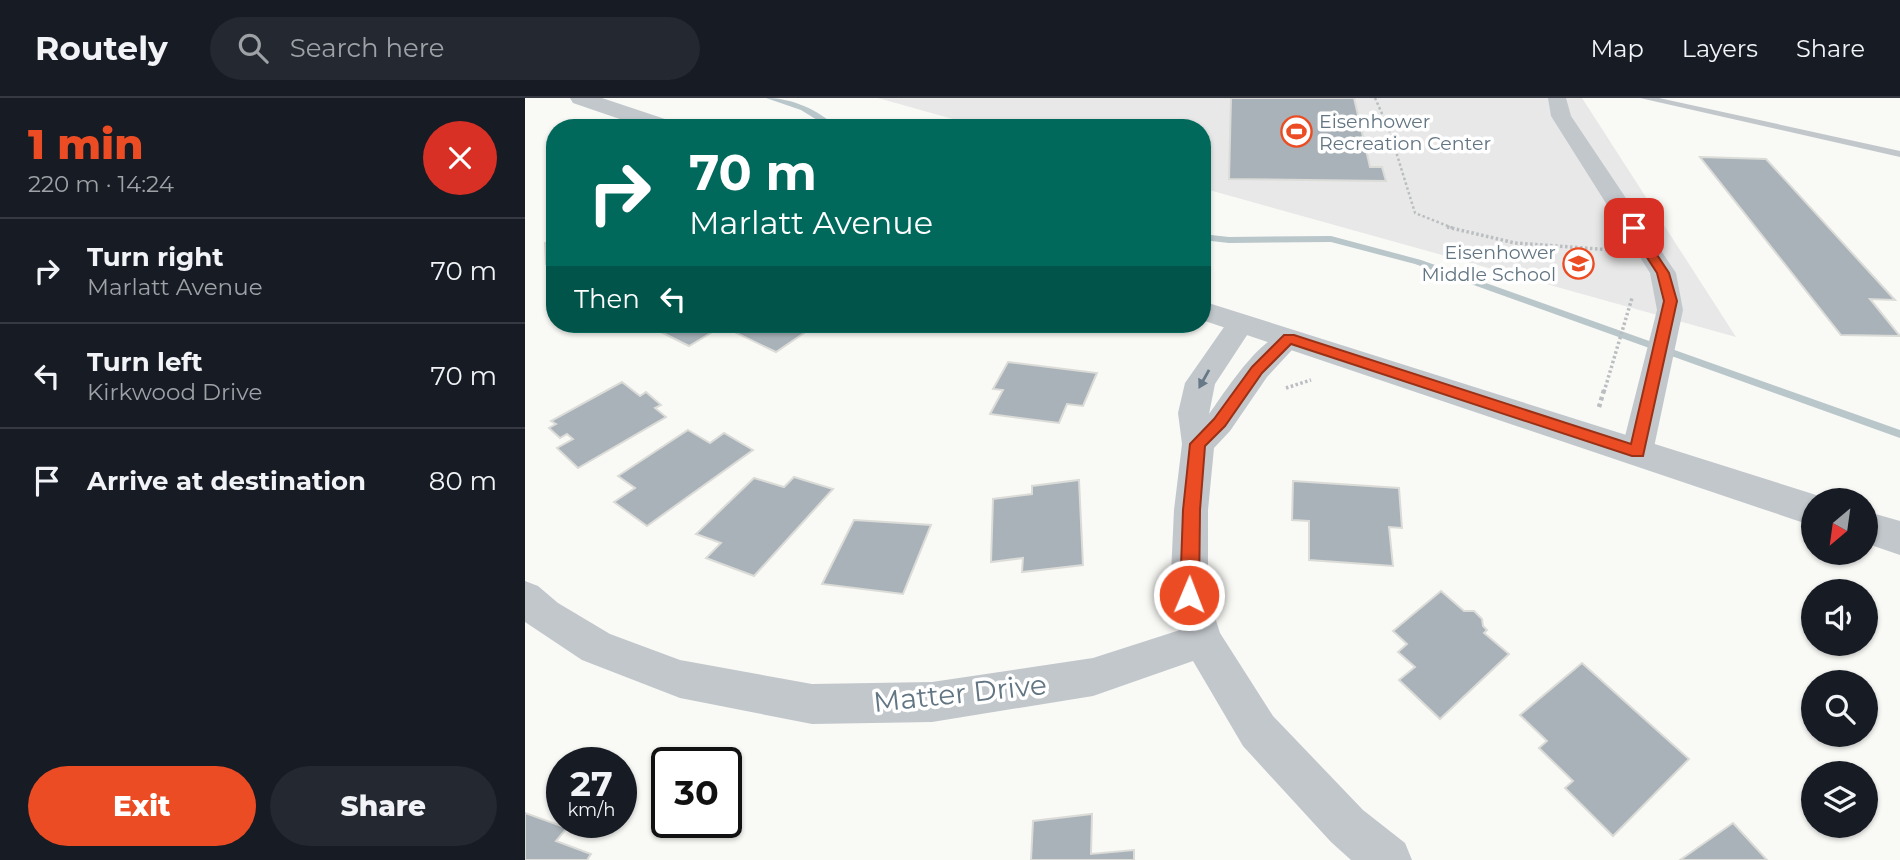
<!DOCTYPE html>
<meta charset="utf-8">
<style>
body{margin:0;font-family:Montserrat,sans-serif;background:#242831;color:#f1f3f6;height:100vh;display:flex;flex-direction:column;font-size:26px;white-space:nowrap}
*{box-sizing:border-box;margin:0}
p{font-size:23px;color:#9ea1a6}
.icon{flex:none;width:38px;height:38px;fill:none;stroke:currentColor;stroke-width:2;stroke-linecap:round;stroke-linejoin:round}
.map{position:relative;flex:1;overflow:hidden}
.drawer{display:flex;flex-direction:column;background:#171b24;width:525px}
.drawer>*{flex:none}
.banner{position:absolute;left:21px;top:21px;width:665px;height:214px;border-radius:28px;box-shadow:0 2px 5px #0004;background:#00695c;color:#fff;overflow:hidden}
.needle{width:46px;rotate:209deg}
.buttons{position:absolute;left:1276px;top:390px;display:grid;gap:14px}
.buttons a{display:grid;place-items:center;width:77px;height:77px;border-radius:50%;background:#171b24;box-shadow:0 2px 5px #0004;font-size:35px}
.speed{position:absolute;left:21px;top:649px;display:flex;gap:14px;font-size:35px;font-weight:700;text-align:center}
.speed>*{display:grid;place-content:center;width:91px;height:91px;border-radius:50%;background:#171b24;box-shadow:0 2px 5px #0004;line-height:1}
.speed small{font-size:18px;font-weight:400}
.speed .limit{border:4px solid #111;border-radius:10px;background:#fff;color:#111}
.pin{position:absolute;display:grid;place-items:center;width:60px;height:60px;color:#fff;margin:-30px;border-radius:14px;box-shadow:0 4px 10px #0006}
.me{position:absolute;width:77px;margin:-38px;rotate:1deg;stroke-linejoin:round;filter:drop-shadow(0 0 5px #0008)}
.turn{display:flex;align-items:center;gap:24px;height:147px;padding:0 28px;font-size:32px}
.turn .icon{width:91px;height:91px;stroke-width:2.5}
.turn b{display:block;font-size:49px;line-height:60px}
.then{display:flex;align-items:center;height:66px;padding:0 28px;background:#0003;gap:14px;font-size:26px}
.round{display:grid;place-items:center;flex:none;width:74px;height:74px;border-radius:37px;background:#242831}
.summary{display:flex;align-items:center;justify-content:space-between;height:119px;padding:0 28px}
h1{font-size:42px;font-weight:800;line-height:52px;color:#ec4c23}
.primary-button{display:flex;gap:14px;margin-top:auto;padding:14px 28px}
.primary-button a{flex:1;height:80px;border-radius:42px;background:#ec4c23;color:#fff;font-size:28px;font-weight:800;line-height:80px;text-align:center}
.primary-button a+a{background:#242831;color:#f1f3f6}
ul{padding:0;list-style:none}
li{display:flex;align-items:center;gap:21px;height:105px;padding:0 28px;border-top:2px solid #363941}
li div{flex:1}
li b{display:block;font-size:26px}
li em{font-style:normal}
header{display:flex;align-items:center;gap:42px;box-sizing:border-box;height:98px;padding:0 35px;background:#171b24;border-bottom:2px solid #363941}
header strong{font-size:33px}
nav{display:flex;gap:38px;margin-inline-start:auto;font-size:24px}
.search{width:490px;height:63px;background:#242831;display:flex;align-items:center;gap:18px;box-sizing:border-box;padding:0 24px;border-radius:38px;color:#9ea1a6;font-size:26px}
main{display:flex;flex:1;min-height:0}
.map>svg:first-child{display:block}
</style>
<header>
<strong>Routely</strong>
<div class="search"><svg class="icon" aria-label="search" viewBox="0 0 24 24"><circle cx="10" cy="10" r="6"/><path d="M15 15l6 6"/></svg>Search here</div>
<nav><a>Map</a><a>Layers</a><a>Share</a></nav>
</header>
<main>
<section class="drawer">
<div class="summary"><div><h1>1 min</h1><p>220 m · 14:24</p></div><a class="round" style="background:#d93025;color:#fff"><svg class="icon" aria-label="close" viewBox="0 0 24 24"><path d="M6 6l12 12M18 6L6 18"/></svg></a></div>
<ul>
<li><svg class="icon" aria-label="right" viewBox="0 0 24 24"><path d="M7 20v-9h11M14 6l5 5-5 5"/></svg><div><b>Turn right</b><p>Marlatt Avenue</p></div><em>70 m</em></li>
<li><svg class="icon" aria-label="left" viewBox="0 0 24 24"><path d="M17 20v-9H6M10 6l-5 5 5 5"/></svg><div><b>Turn left</b><p>Kirkwood Drive</p></div><em>70 m</em></li>
<li><svg class="icon" aria-label="arrive" viewBox="0 0 24 24"><path d="M6 21V4h12l-3 4 3 4H6"/></svg><div><b>Arrive at destination</b></div><em>80 m</em></li>
</ul>
<div class="primary-button"><a>Exit</a><a>Share</a></div>
</section>
<div class="map">
<svg width="1375" height="762" viewBox="0 0 1375 762">
<rect width="100%" height="100%" fill="#f9f9f6"/>
<!-- built -->
<path fill="#e7e8e7" d="M353,0H1057L1211,239L677,90V30H460Z"/>
<g fill="none" stroke-linecap="round" stroke-linejoin="round">
<!-- stream -->
<g fill="#b9c6ca" fill-rule="evenodd">
<path d="M241,0C268,0 293,12 313,30H305L276,12Z"/>
<path d="M677,136L704,139L806,138L896,162L1375,332V340L890,166L806,144L704,145L677,142Z"/>
</g>
</g>
<!-- building -->
<g fill="#a8b2b8" stroke="#dbdbd8" stroke-width="2">
<path d="M706,0H829L845,69H857L861,83L704,81Z"/>
<path d="M1175,59L1241,61L1370,202L1345,201L1375,238L1316,237Z"/>
<path d="M30,143V164L21,166L20,145Z"/>
<path d="M129,226H185L194,230L164,248L124,228Z"/>
<path d="M208,226H266L282,233L251,254L201,230Z"/>
<path d="M483,264L572,275L558,308L542,306L534,325L465,316L478,292L468,291Z"/>
<path d="M97,284L115,298L121,294L136,307L130,310L141,319L53,370L32,350L48,341L42,336L35,340L24,330L31,326L26,323Z"/>
<path d="M163,332L185,345L199,335L228,352L122,428L89,404L110,390L93,378Z"/>
<path d="M269,379L308,391L229,478L181,460L196,445L171,436L229,380L259,389Z"/>
<path d="M554,382L558,467L497,474L498,460L466,464L468,401L507,396V388Z"/>
<path d="M768,383L874,390L877,430L864,429L868,468L784,462V423L767,422Z"/>
<path d="M329,422L406,427L378,496L297,486Z"/>
<path d="M916,493L939,513H949L957,521L958,528L962,532L959,535L984,556L915,621L874,582L890,569L873,554L882,546L868,533Z"/>
<path d="M1057,565L1164,661L1088,738L1040,690L1048,683L1014,650L1022,643L995,617Z"/>
<path d="M0,715L42,730L31,743L66,756L62,762H0Z"/>
<path d="M567,716L566,756L609,752V762H506L508,723Z"/>
<path d="M1208,725L1242,762H1155Z"/>
</g>
<g fill="none" stroke-linecap="round" stroke-linejoin="round">
<!-- path-far2 -->
<path stroke="#babec1" stroke-width="2.5" stroke-dasharray="2.5 2.5" stroke-linecap="butt" d="M850,0L864,31L890,115L928,130"/>
<!-- path-far1 -->
<g stroke="#babec1" stroke-width="3.5" stroke-dasharray="2.5 2.5" stroke-linecap="butt">
<path d="M922,129L990,145L1087,152"/>
<path d="M761,290L786,282"/>
<path d="M1079,294L1107,200"/>
</g>
<!-- path -->
<path stroke="#babec1" stroke-width="4.5" stroke-dasharray="3.5 3.5" stroke-linecap="butt" d="M1074,309L1079,292"/>
<!-- service -->
<path fill="#c2c7cb" fill-rule="evenodd" d="M1115,0H1134L1375,53V59Z"/>
<!-- minor -->
<g fill="#c2c7cb" fill-rule="evenodd">
<path d="M1023,0H1041L1046,18L1151,175L1158,212L1128,354L1123,362L1112,366L1101,362L1096,354L1132,212L1125,175L1026,18Z"/>
<path d="M716,217L726,219L730,225L690,286L684,316C701,293 742,225 774,234L778,240L742,279L705,333L689,350L683,412V497L695,535L748,618L838,712L880,745L887,762H826L806,744L718,648L668,563L568,598L407,624L287,626L155,600L57,562L0,524V483L13,488L33,505L85,536L155,562L287,586L407,584L568,560L655,532L645,497L649,412L657,346L653,315L660,285L706,219Z"/>
</g>
<!-- tertiary -->
<g fill="#c2c7cb" fill-rule="evenodd">
<path d="M45,0H77L152,25L155,30H121L48,5Z"/>
<path d="M677,203L1288,396L1303,402H1288V428L677,222Z"/>
<path d="M1340,413L1375,423V457L1340,445Z"/>
</g>
</g>
<!-- one-way arrows -->
<defs><path id="oneway-solid" d="M-6-.8H1V-3.2L6.5 0L1 3.2V.8H-6Z" transform="scale(1.75)"/></defs>
<use fill="#677987" href="#oneway-solid" transform="translate(679 281) rotate(119)"/>
<!-- route -->
<path fill="#ec4c23" stroke="#993117" stroke-width="2" d="M1105,128H1113L1144,175L1152,203L1118,358H1107L766,246L737,275L700,328L680,348L675,412L674,497L671,503H658L655,497L658,412L665,346L689,321L727,269L759,237H769L1106,346L1139,203L1132,175L1103,130Z"/>
<!-- icons -->
<defs>
<symbol id="stadium-ring" viewBox="-11 -11 22 22"><circle r="9.5" fill="#fff" stroke="#ec4c23" stroke-width="1.5"/><path d="M0-5a6.5 5 0 1 0 0 10a6.5 5 0 1 0 0-10ZM-3.5-1.8h7v3.6h-7Z" fill="#ec4c23"/></symbol>
<symbol id="school-ring" viewBox="-11 -11 22 22"><circle r="9.5" fill="#fff" stroke="#ec4c23" stroke-width="1.5"/><path d="M0-5L7-2L0 1L-7-2ZM-4 1L0 2.5L4 1V4Q0 6-4 4Z" fill="#ec4c23"/></symbol>
</defs>
<g fill-rule="evenodd">
<use href="#stadium-ring" x="754" y="16" width="35" height="35"/>
<use href="#school-ring" x="1036" y="148" width="35" height="35"/>
</g>
<g text-anchor="middle" dominant-baseline="central" stroke-width="7" stroke-linejoin="round" paint-order="stroke">
<!-- far-poi labels -->
<g font-size="19" fill="#627583" stroke="#fff" text-anchor="start">
<text x="794" y="23">Eisenhower<tspan x="794" dy="22">Recreation Center</tspan></text>
<text x="1031" y="154" text-anchor="end">Eisenhower<tspan x="1031" dy="22">Middle School</tspan></text>
</g>
<!-- near-street labels -->
<g font-size="28" fill="#627583" stroke="#fff">
<text transform="translate(435 595) rotate(-6)">Matter Drive</text>
</g>
</g>
</svg>
<div class="buttons">
<a><svg class="needle" viewBox="-14 -14 28 28"><path d="M0-13l5 13h-10z" fill="#e53935"/><path d="M0 13l5-13h-10z" fill="#9ea1a6"/></svg></a>
<a><svg class="icon" aria-label="sound" viewBox="0 0 24 24"><path d="M4 9h4l5-4v14l-5-4H4zM17 9q2 3 0 6"/></svg></a>
<a><svg class="icon" aria-label="search" viewBox="0 0 24 24"><circle cx="10" cy="10" r="6"/><path d="M15 15l6 6"/></svg></a>
<a><svg class="icon" aria-label="layers" viewBox="0 0 24 24"><path d="M12 4l9 5-9 5-9-5zM3 14l9 5 9-5"/></svg></a>
</div>
<div class="speed"><div>27<small>km/h</small></div><div class="limit">30</div></div>
<div class="pin" style="left:1109px;top:130px;background:#d93025"><svg class="icon" aria-label="arrive" viewBox="0 0 24 24"><path d="M6 21V4h12l-3 4 3 4H6"/></svg></div>
<svg class="me" style="left:664px;top:497px" viewBox="-20 -20 40 40"><circle r="17" fill="#ec4c23" stroke="#fff" stroke-width="3"/><path d="M0-11L8 9 0 5-8 9z" fill="#fff"/></svg>
<div class="banner">
<div class="turn"><svg class="icon" aria-label="right" viewBox="0 0 24 24"><path d="M7 20v-9h11M14 6l5 5-5 5"/></svg><div><b>70 m</b>Marlatt Avenue</div></div>
<div class="then">Then<svg class="icon" aria-label="left" viewBox="0 0 24 24"><path d="M17 20v-9H6M10 6l-5 5 5 5"/></svg></div>
</div>
</div>
</main>
